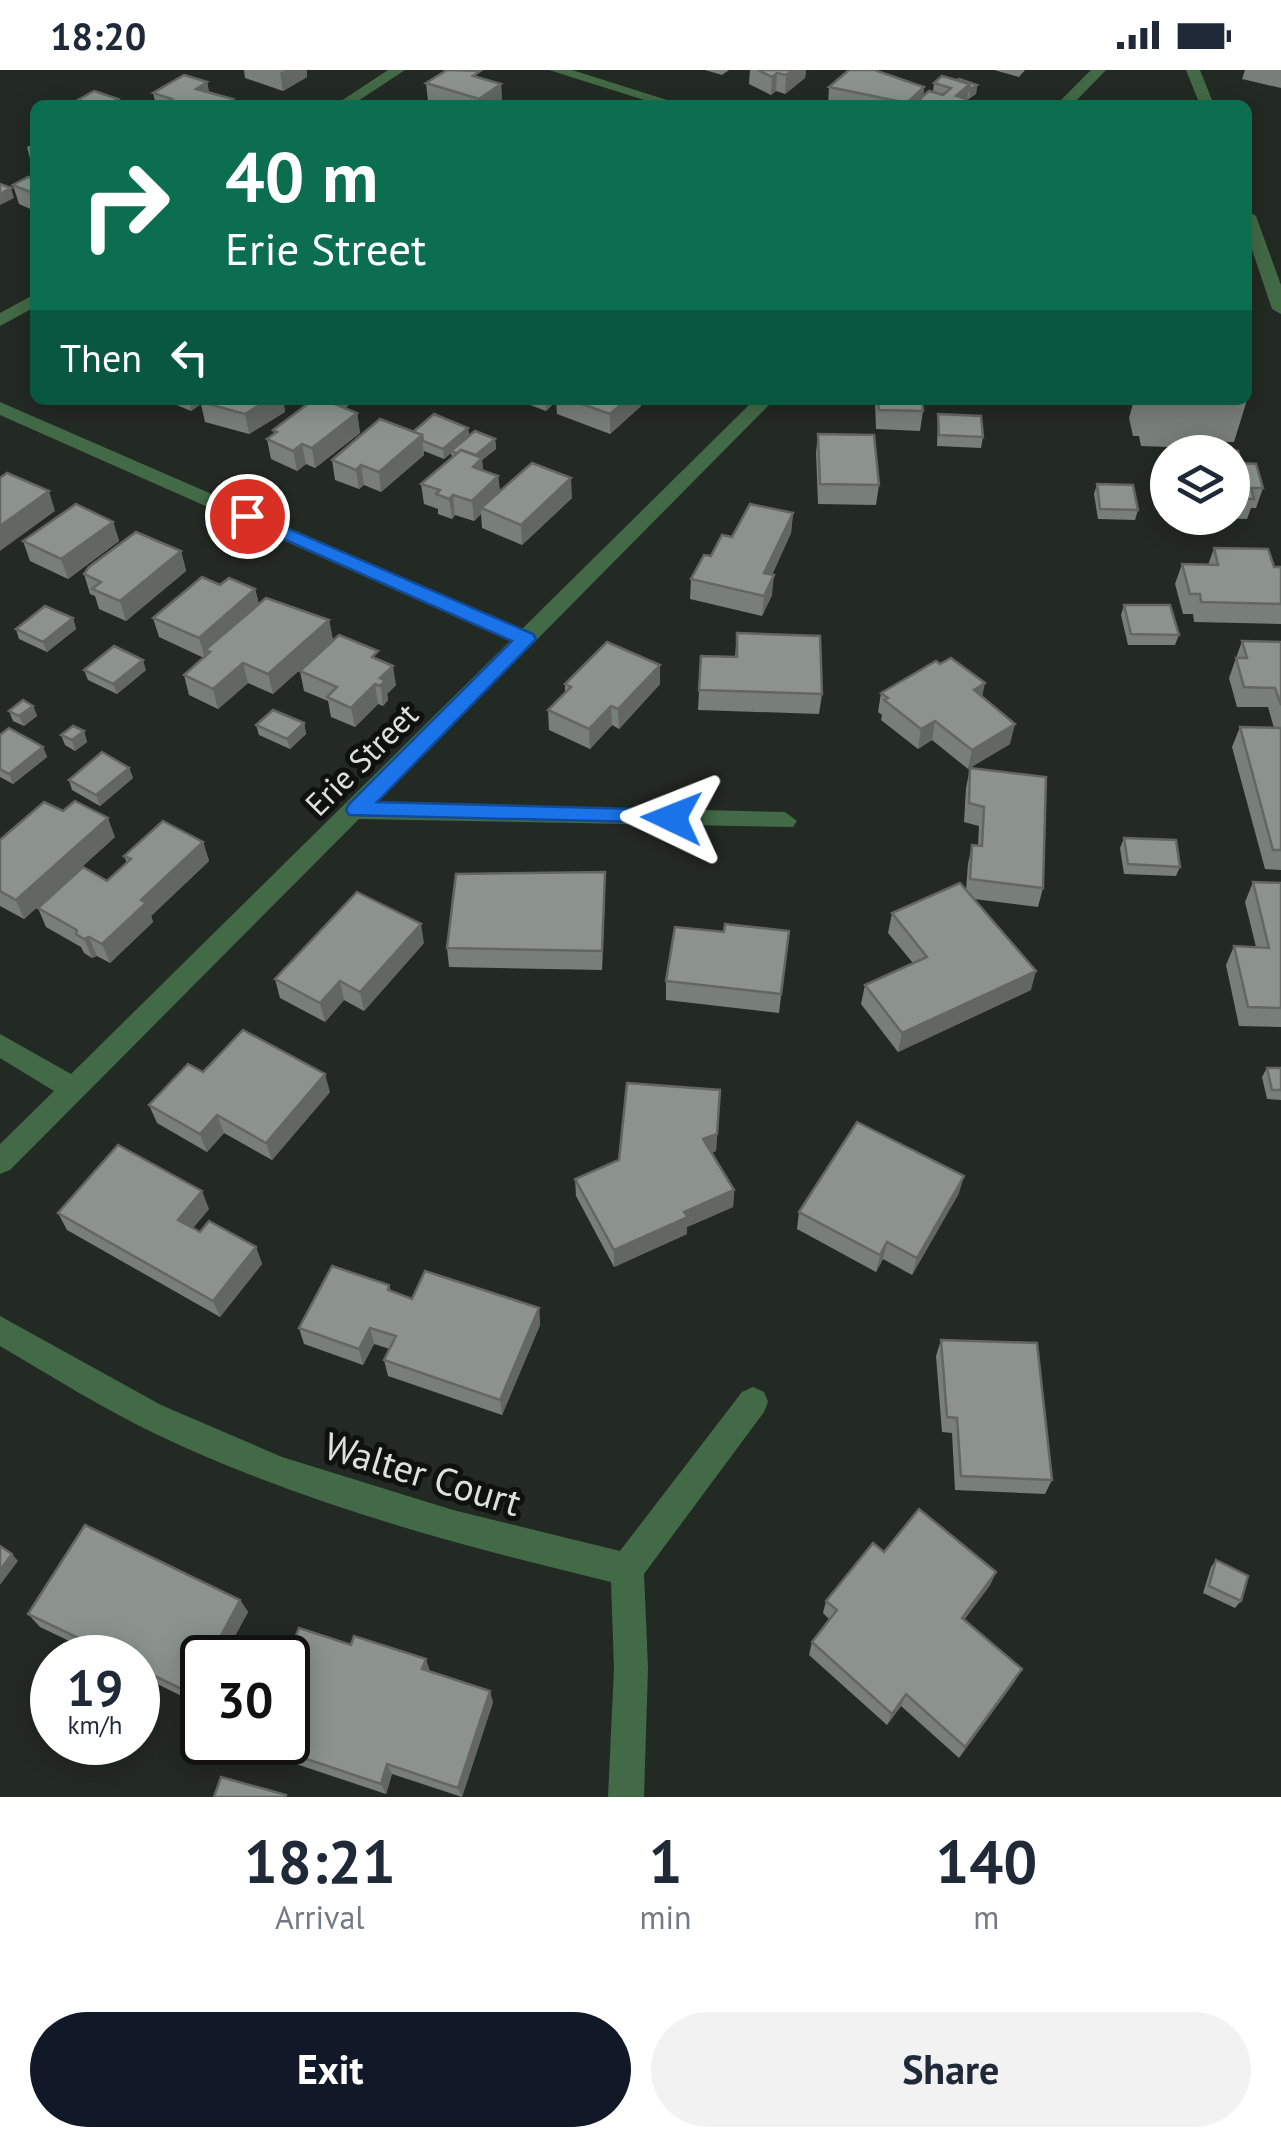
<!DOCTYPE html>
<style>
body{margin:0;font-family:"PT Sans",sans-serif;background:#f2f2f3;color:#1f2937;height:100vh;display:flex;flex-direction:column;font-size:38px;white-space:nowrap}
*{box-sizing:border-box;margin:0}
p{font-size:32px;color:#747a83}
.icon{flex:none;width:55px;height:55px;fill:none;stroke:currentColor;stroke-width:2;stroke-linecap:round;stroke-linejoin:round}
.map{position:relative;height:1727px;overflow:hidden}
.details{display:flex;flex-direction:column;background:#fff;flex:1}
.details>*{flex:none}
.banner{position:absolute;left:30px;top:30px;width:1222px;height:305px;border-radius:15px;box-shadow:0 5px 25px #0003;background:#0b6e4f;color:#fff;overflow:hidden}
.tools{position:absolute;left:1150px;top:365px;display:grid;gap:20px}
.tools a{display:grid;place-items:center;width:100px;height:100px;border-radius:50%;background:#fff;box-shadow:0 5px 25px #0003;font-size:50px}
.speed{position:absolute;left:30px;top:1565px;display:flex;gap:20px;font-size:50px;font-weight:700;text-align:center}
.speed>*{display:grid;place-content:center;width:130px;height:130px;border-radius:50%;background:#fff;box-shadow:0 5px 25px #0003;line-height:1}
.speed small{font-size:25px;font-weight:400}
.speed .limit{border:5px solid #111;border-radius:15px;background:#fff;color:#111}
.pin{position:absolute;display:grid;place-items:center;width:85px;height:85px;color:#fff;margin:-42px;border:5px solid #fff;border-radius:50%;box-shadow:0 2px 10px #0007}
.me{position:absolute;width:110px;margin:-55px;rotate:272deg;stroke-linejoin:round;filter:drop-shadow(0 0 8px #0008)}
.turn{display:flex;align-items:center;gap:35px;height:210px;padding:0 30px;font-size:45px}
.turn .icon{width:130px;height:130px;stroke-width:2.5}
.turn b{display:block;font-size:70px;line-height:85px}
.then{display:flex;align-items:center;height:95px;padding:0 30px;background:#0003;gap:20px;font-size:38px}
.eta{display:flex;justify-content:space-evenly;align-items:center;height:170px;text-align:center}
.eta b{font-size:60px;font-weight:800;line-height:70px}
.button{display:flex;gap:20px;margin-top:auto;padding:20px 30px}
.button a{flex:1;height:115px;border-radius:60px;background:#111827;color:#fff;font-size:40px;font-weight:800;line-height:115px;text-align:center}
.button a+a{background:#f2f2f3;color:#1f2937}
.status{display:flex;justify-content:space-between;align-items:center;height:70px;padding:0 50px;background:#fff;direction:ltr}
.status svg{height:28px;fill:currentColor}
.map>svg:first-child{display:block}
</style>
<div class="status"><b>18:20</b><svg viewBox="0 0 49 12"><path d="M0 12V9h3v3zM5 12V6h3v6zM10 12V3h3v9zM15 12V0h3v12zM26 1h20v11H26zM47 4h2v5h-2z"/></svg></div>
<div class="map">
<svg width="1281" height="1727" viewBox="0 0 1281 1727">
<rect width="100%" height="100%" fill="#232923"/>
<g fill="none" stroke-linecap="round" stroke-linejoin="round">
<!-- minor -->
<g fill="#436a47" fill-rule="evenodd">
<path d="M388,0H405L352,35H335Z"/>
<path d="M549,0H572L683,35H660Z"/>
<path d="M1091,0H1106L1072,35H1056Z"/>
<path d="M1186,0H1200L1214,35H1200Z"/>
<path d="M1248,141L1256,146L1281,215V244L1272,239L1248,168Z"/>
<path d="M35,224V237L0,256V243Z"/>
<path d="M754,330H774L376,732L785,742L797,751L793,757L359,749L10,1100L0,1104V1074L54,1021L0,988V964L71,1004L510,571L0,345V332L522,559Z"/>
<path d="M0,1246L161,1335L282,1387L453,1440L620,1481L742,1322L753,1317L764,1322L768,1332L764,1342L644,1504L648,1598L644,1727H608L614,1598L611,1512C457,1475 304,1434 160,1366C105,1340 53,1307 0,1276Z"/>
</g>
</g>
<!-- wall -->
<g fill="#787e78">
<path d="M244,0H307V7L283,21L245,8Z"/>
<path d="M705,0H729L722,5Z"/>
<path d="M750,0H806L805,8L785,24L776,21L771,25L749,14Z"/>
<path d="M994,0H1025L1019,7Z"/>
<path d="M1245,0H1281V18L1242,9Z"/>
<path d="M883,3L924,17L923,26L933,22L934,13L977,15L976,24L968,29L966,35H828L829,17Z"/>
<path d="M481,8L501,14L502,33L498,35H440L428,31L426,13Z"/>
<path d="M207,12L209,23L234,35H156L153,23Z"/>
<path d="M35,73V97L32,96L27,77Z"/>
<path d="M35,110V141L19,134L13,115Z"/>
<path d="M165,330H283L285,342L249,364L205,352L201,334L191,341Z"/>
<path d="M292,330H355L345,338L357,343L360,363L315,398L306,394L297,401L271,389L267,369L274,364L273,360L305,336Z"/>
<path d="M517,330H641V336L610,364L557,344L556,331L546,341Z"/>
<path d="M875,330H922L923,341L920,361L876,359Z"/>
<path d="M1134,330H1247L1234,372H1223L1220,379L1141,376L1139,366H1133L1129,348Z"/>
<path d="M938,344L983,367L981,378L937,376Z"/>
<path d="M468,358L469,366L495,369L496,379L482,390L483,401L498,406L500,421L572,428L522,475L482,458L481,444L474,451L455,445L452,449L438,444V439L424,434L421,414L452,388L451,383L444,389L424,381V385L381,422L364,415L359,419L335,410L332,390L413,362Z"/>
<path d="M818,364L879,415L876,435L818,434L816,383Z"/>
<path d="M1185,379L1238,381L1241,393L1256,394L1263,418L1256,438H1251L1247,449L1204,448H1232V382H1184Z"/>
<path d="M1097,414L1138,440L1135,450L1098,449L1094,424Z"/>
<path d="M793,443L791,463L772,505V525L762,546L690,529L691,509L711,486L732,467Z"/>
<path d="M113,452L119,471L68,509L30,491L23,471Z"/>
<path d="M1214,478L1274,497H1281V554L1194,552L1193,544H1183L1175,514L1182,494L1208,495Z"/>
<path d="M181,481L186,501L126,551L99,539L95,526L90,524L84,504Z"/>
<path d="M220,515L255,519L259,534L329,550L333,570L273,624L248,613L218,639L189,625L184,605L204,588L159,567L153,548Z"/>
<path d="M1124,535L1179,565L1175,575H1128L1121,545Z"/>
<path d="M73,548L76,559L47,582L19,569L16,559Z"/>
<path d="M737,563L822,624L819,644L698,640L701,586L735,587Z"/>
<path d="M1242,571L1281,572V658H1274L1268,637H1237L1229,608Z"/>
<path d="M380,590L396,615L387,624L388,630L383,636L378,634L355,657L331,647L328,631L304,621L300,601Z"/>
<path d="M660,595V614L619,659L612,655L590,679L549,660L548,640L565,622V614Z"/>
<path d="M84,600H146L117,624L88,610Z"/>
<path d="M881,623L982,626L1010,674L968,699L932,670L918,679L881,650L882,645L878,642Z"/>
<path d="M33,636L37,646L24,656L13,651L9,641Z"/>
<path d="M304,653L306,664L290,679L259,665L256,655Z"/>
<path d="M1240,657L1281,658V800L1265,799L1232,677Z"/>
<path d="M84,661L87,672L75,681L65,675L61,665Z"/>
<path d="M0,665L43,677L47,687L13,714L0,707Z"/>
<path d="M129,698L133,708L100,736L72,720L69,710Z"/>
<path d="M970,698L1043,818L1038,837L974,829L1031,920L898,982L861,934L865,915L913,893L888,863L892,843L966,820L968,794L972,775L978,776L979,756L964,752L966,718Z"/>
<path d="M115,767L24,849L0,836V770Z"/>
<path d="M1124,768L1180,797L1176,806L1124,804L1120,778Z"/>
<path d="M203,772L209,791L151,846L153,852L110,893L97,886L92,888L84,883L81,877L46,857L38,838L107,811L127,793L124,786Z"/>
<path d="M1253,812L1281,813V957L1239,956L1226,895L1234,876L1256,877L1245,832Z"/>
<path d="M605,821L602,900L449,897L447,878Z"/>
<path d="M789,861L779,943L666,930V911Z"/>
<path d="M424,873L364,941L344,930L325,952L280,928L275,909Z"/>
<path d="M1267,998H1281V1030L1267,1029L1262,1007Z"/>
<path d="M203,1002L330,1022L272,1090L224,1063L207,1082L157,1053L149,1035Z"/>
<path d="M720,1020L716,1081L712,1083L734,1120L733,1137L687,1157V1164L614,1197L576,1126L575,1109L619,1090Z"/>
<path d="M959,1123L912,1205L883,1189L876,1202L797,1159L799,1142Z"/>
<path d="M209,1139L193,1158L200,1162L256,1177L262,1194L220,1247L67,1160L58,1143Z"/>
<path d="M389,1215L391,1221L412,1229L539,1238L540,1255L502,1345L388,1306L384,1290L390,1279L374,1274L363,1295L304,1274L299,1258Z"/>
<path d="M941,1270L1052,1410L1045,1424L955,1420L952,1363L942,1362L936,1286Z"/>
<path d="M884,1482L996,1502L990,1515L964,1550L1015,1611L959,1688L901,1636L887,1655L809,1585L812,1572L830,1550L823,1543L826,1531Z"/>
<path d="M1216,1490L1241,1531L1235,1538L1203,1523L1211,1497Z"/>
<path d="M240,1530L248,1542L223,1588H202V1627L198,1634L149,1610L138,1631V1588L88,1580L40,1557L28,1544Z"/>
<path d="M430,1602L493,1632L462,1727L392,1704L386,1724L260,1682L253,1672H288Z"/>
</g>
<!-- shaded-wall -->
<g fill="#626762">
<path d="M285,0H307V7L283,21L280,3Z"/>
<path d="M793,0H806L805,8L785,24L786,5Z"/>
<path d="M777,3L776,21L771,25L772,7Z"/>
<path d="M207,12L211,30L196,19Z"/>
<path d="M501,14L502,33L498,35H480L479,29Z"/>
<path d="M970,14L966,35H955L956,26Z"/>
<path d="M977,15L976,24L969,29L970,20Z"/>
<path d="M924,17L922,35H907V33Z"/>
<path d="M11,118L14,128L0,135V124Z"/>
<path d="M189,330H207L201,332V334L191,341Z"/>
<path d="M268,330H283L285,342L249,364L245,344Z"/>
<path d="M340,330H355L332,348L330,338Z"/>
<path d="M545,330H556V331L546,341Z"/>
<path d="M626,330H641V336L610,364V344Z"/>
<path d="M357,343L360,363L315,398L312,378Z"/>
<path d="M468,358L469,368L444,389L443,379Z"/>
<path d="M422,365L424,385L381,422L379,402Z"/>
<path d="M495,369L496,379L482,390L484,407L475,417L471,389Z"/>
<path d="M302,374L306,394L297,401L293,381Z"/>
<path d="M361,395L364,415L359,419L356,400Z"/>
<path d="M498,406L500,426L481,438V444L474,451L472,431Z"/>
<path d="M571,408L572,428L522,475L521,455Z"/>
<path d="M49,421L55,441L0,481V456Z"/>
<path d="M453,425L455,445L452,449L449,429Z"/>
<path d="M793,443L791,463L763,523L764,503Z"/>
<path d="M113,452L119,471L68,509L61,489Z"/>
<path d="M181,481L186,501L126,551L120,531Z"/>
<path d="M774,505L772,525L762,546L764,526Z"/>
<path d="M255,519L260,539L205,580L207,586L205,588L199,568Z"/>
<path d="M73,548L76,559L47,582L43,572Z"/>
<path d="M329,550L333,570L273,624L268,604Z"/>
<path d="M143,590L146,600L117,624L113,614Z"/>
<path d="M243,593L248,613L218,639L213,619Z"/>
<path d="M660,595V614L619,659L618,639Z"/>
<path d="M393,596L396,615L387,624L388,630L383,636L380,608Z"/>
<path d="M985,613L981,633L974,620Z"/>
<path d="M375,614L378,634L355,657L351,638Z"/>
<path d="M33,636L37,646L24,656L19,646Z"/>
<path d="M611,636L612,655L590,679L589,659Z"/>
<path d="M935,651L932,670L918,679L921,659Z"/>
<path d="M304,653L306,664L290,679L287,669Z"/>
<path d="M1015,654L1010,674L968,699L972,680Z"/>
<path d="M84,661L87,672L75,681L72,670Z"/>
<path d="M43,677L47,687L13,714L9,704Z"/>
<path d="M129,698L133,708L100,736L96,725Z"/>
<path d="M108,748L115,767L24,849L16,830Z"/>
<path d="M203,772L209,791L151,846L153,852L110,893L102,874L141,830Z"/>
<path d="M605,802V821L602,900V881Z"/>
<path d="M421,854L424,873L364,941L360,922Z"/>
<path d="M89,867L97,886L92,888L84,869Z"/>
<path d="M1036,901L1031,920L898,982L902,963Z"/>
<path d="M340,911L344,930L325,952L320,933Z"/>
<path d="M325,1004L330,1022L272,1090L266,1073Z"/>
<path d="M217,1045L224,1063L207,1082L200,1064Z"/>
<path d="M717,1064L716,1081L702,1087L703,1069Z"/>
<path d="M964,1106L959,1123L912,1205L917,1188Z"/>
<path d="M734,1120L733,1137L687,1157V1164L614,1197V1180L684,1142Z"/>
<path d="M202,1121L209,1139L185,1167L178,1150Z"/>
<path d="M887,1172L883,1189L876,1202L880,1185Z"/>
<path d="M256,1177L262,1194L220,1247L213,1231Z"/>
<path d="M539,1238L540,1255L502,1345L500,1330Z"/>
<path d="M370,1258L374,1274L363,1295L359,1279Z"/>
<path d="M12,1484L18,1491L0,1515V1500Z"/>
<path d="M996,1502L990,1515L956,1561L962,1548Z"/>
<path d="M240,1530L248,1542L223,1588H209Z"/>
<path d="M426,1589L430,1601L426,1611L422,1599Z"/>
<path d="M140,1599L149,1610L138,1631V1603Z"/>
<path d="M202,1599V1627L198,1634L190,1623Z"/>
<path d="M1022,1599L1015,1611L959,1688L965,1677Z"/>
<path d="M490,1621L493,1632L462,1727L458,1718Z"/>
<path d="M906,1624L901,1636L887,1655L892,1644Z"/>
<path d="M387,1694L392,1704L386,1724L381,1714Z"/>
</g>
<!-- building -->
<g fill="#8c938c" stroke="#626762" stroke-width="2.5">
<path d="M447,0L480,1L473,6L501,14L479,29L426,13Z"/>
<path d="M758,0H793L786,5L777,3L772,7Z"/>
<path d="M849,0H878L877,1L924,17L907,33L829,17Z"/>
<path d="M184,5L207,12L196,19L233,29L224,35H166L163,34L172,29L153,23Z"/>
<path d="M942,6L970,14L956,26L967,29L960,35H913L929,21L943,25L951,18L934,13Z"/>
<path d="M959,9L977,15L969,20L970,14L957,10Z"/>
<path d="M94,21L118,29L107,35H94L78,30Z"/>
<path d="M28,107L35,110V124L13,115Z"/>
<path d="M0,114L11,118L0,124Z"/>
<path d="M204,330H268L245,344L201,332Z"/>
<path d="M313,330H325L357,343L312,378L302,374L293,381L267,369L277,362L273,360Z"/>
<path d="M571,330H626L610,344Z"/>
<path d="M878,330H922L923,341L879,340Z"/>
<path d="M1153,330H1234L1235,333L1153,331Z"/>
<path d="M434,344L468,358L443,379L423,371L422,365L413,362Z"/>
<path d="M938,344L981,346L983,367L939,365Z"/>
<path d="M380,349L422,365L379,402L361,395L356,400L332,390Z"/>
<path d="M475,361L495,369L476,385L461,380L458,384L451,381Z"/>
<path d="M818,364L874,365L879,415L820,414Z"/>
<path d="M1185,379L1238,381L1241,393L1256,394L1263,418H1251L1254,429L1232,428V382H1186Z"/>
<path d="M461,380L482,388L473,397L498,406L472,431L453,425L449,429L436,424L440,420L421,414Z"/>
<path d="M532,393L571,408L521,455L481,438Z"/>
<path d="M7,403L49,421L0,456V408Z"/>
<path d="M1097,414L1133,415L1138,440L1100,439Z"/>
<path d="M76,434L113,452L61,489L23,471Z"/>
<path d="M750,434L793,443L764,503L774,505L764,526L691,509L704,485L711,486L722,465L732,467Z"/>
<path d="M136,462L181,481L120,531L92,519L101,512L84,504L89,497Z"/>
<path d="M1214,478L1268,479L1274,497H1281V534L1201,532L1200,524H1190L1182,494L1218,495Z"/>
<path d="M202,507L220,515L229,508L255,519L199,568L153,548Z"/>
<path d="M266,528L329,550L268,604L243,593L213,619L184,605L210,582L205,580Z"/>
<path d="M1124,535H1170L1179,565L1131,564Z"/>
<path d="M45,536L73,548L43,572L16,559Z"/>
<path d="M737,563L820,566L822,624L699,620L701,586L737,587Z"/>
<path d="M339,565L378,581L372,587L393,596L380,608L385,610L380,616L375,614L351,638L327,627L337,617L300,601Z"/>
<path d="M1242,571L1281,572V635L1275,618L1244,617L1236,588H1247Z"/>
<path d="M607,572L660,595L618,639L611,636L589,659L548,640L571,617L565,614Z"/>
<path d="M114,576L143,590L113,614L84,600Z"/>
<path d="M951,588L985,613L974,620L1015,654L972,680L935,651L921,659L884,630L888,628L881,623L936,591L940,594Z"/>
<path d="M23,630L33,636L19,646L9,641Z"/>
<path d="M273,640L304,653L287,669L256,655Z"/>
<path d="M73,656L84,661L72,670L61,665Z"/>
<path d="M1240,657L1281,658V780H1273Z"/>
<path d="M9,658L43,677L9,704L0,699V665Z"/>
<path d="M102,682L129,698L96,725L69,710Z"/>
<path d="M970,698L1046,707L1043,818L970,809L972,775L982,776L984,737L969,733Z"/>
<path d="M75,731L108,748L16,830L0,821V770L44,732L63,741Z"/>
<path d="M163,751L203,772L141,830L146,833L102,874L89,867L84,869L76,864L77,860L38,838L83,797L107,811L131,789L124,786Z"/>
<path d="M1124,768L1176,770L1180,797L1128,794Z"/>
<path d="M605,802L602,881L447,878L456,804Z"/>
<path d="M1253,812L1281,813V938L1248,937L1234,876L1269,878Z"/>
<path d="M960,813L1036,901L902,963L865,915L927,887L892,843Z"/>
<path d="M357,822L421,854L360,922L340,911L320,933L275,909Z"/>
<path d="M725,854L789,861L781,924L666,911L675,857L724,862Z"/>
<path d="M243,960L325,1004L266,1073L217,1045L200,1064L149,1035L188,994L203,1002Z"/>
<path d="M1267,998H1281V1020H1272Z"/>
<path d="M627,1013L720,1020L717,1064L703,1069L734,1120L684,1142L688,1147L614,1180L575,1109L619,1090Z"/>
<path d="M857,1052L964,1106L917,1188L887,1172L880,1185L799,1142Z"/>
<path d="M118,1075L202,1121L178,1150L200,1162L209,1151L256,1177L213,1231L58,1143Z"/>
<path d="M332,1196L389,1215L388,1220L412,1229L425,1201L539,1238L500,1330L384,1290L396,1266L370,1258L359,1279L299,1258Z"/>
<path d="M941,1270L1037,1273L1052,1410L961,1406L957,1348L947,1347Z"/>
<path d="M919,1439L996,1502L962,1548L1022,1599L965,1677L906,1624L892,1644L812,1572L837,1540L826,1531L873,1473L884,1482Z"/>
<path d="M85,1455L240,1530L209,1588H202V1599L190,1623L140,1599L138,1603V1588H83L91,1574L28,1544Z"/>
<path d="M0,1476L12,1484L0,1500Z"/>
<path d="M1216,1490L1248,1506L1241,1531L1209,1516Z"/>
<path d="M299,1558L351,1575L354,1566L426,1589L422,1599L490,1621L458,1718L387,1694L381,1714L256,1672H288L287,1588Z"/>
<path d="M221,1707L286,1725L285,1727H214Z"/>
</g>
<!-- route -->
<path fill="#1a73e8" stroke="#114b97" stroke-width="2.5" d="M247,441L533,564L536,569L377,732L672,740L679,742L682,748L679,753L349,745L346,740L349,734L512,571L241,450V443Z"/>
<g text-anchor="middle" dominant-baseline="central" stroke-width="10" stroke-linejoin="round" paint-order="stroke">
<!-- street labels -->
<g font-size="32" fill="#dde1dd" stroke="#0e110e">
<text transform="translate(361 689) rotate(-45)">Erie Street</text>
</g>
<!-- near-street labels -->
<g font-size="38" fill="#dde1dd" stroke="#0e110e">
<text transform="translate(423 1403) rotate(17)">Walter Court</text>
</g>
</g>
</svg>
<div class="tools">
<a><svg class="icon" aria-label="layers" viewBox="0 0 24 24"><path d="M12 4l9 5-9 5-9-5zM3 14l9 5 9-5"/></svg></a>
</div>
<div class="speed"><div>19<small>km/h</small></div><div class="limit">30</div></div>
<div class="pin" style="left:247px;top:446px;background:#d93025"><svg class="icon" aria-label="arrive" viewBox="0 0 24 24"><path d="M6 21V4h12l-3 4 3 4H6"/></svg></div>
<svg class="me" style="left:672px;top:748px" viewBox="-20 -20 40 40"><path d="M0-17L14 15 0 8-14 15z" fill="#1a73e8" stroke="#fff" stroke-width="4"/></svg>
<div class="banner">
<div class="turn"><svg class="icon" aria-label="right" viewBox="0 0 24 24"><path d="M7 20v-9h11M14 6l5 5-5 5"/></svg><div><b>40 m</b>Erie Street</div></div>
<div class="then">Then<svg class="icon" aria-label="left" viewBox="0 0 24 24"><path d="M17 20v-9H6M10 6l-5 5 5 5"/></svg></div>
</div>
</div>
<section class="details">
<div class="eta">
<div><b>18:21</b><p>Arrival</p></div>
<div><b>1</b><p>min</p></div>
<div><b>140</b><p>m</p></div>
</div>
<div class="button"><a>Exit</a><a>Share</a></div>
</section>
